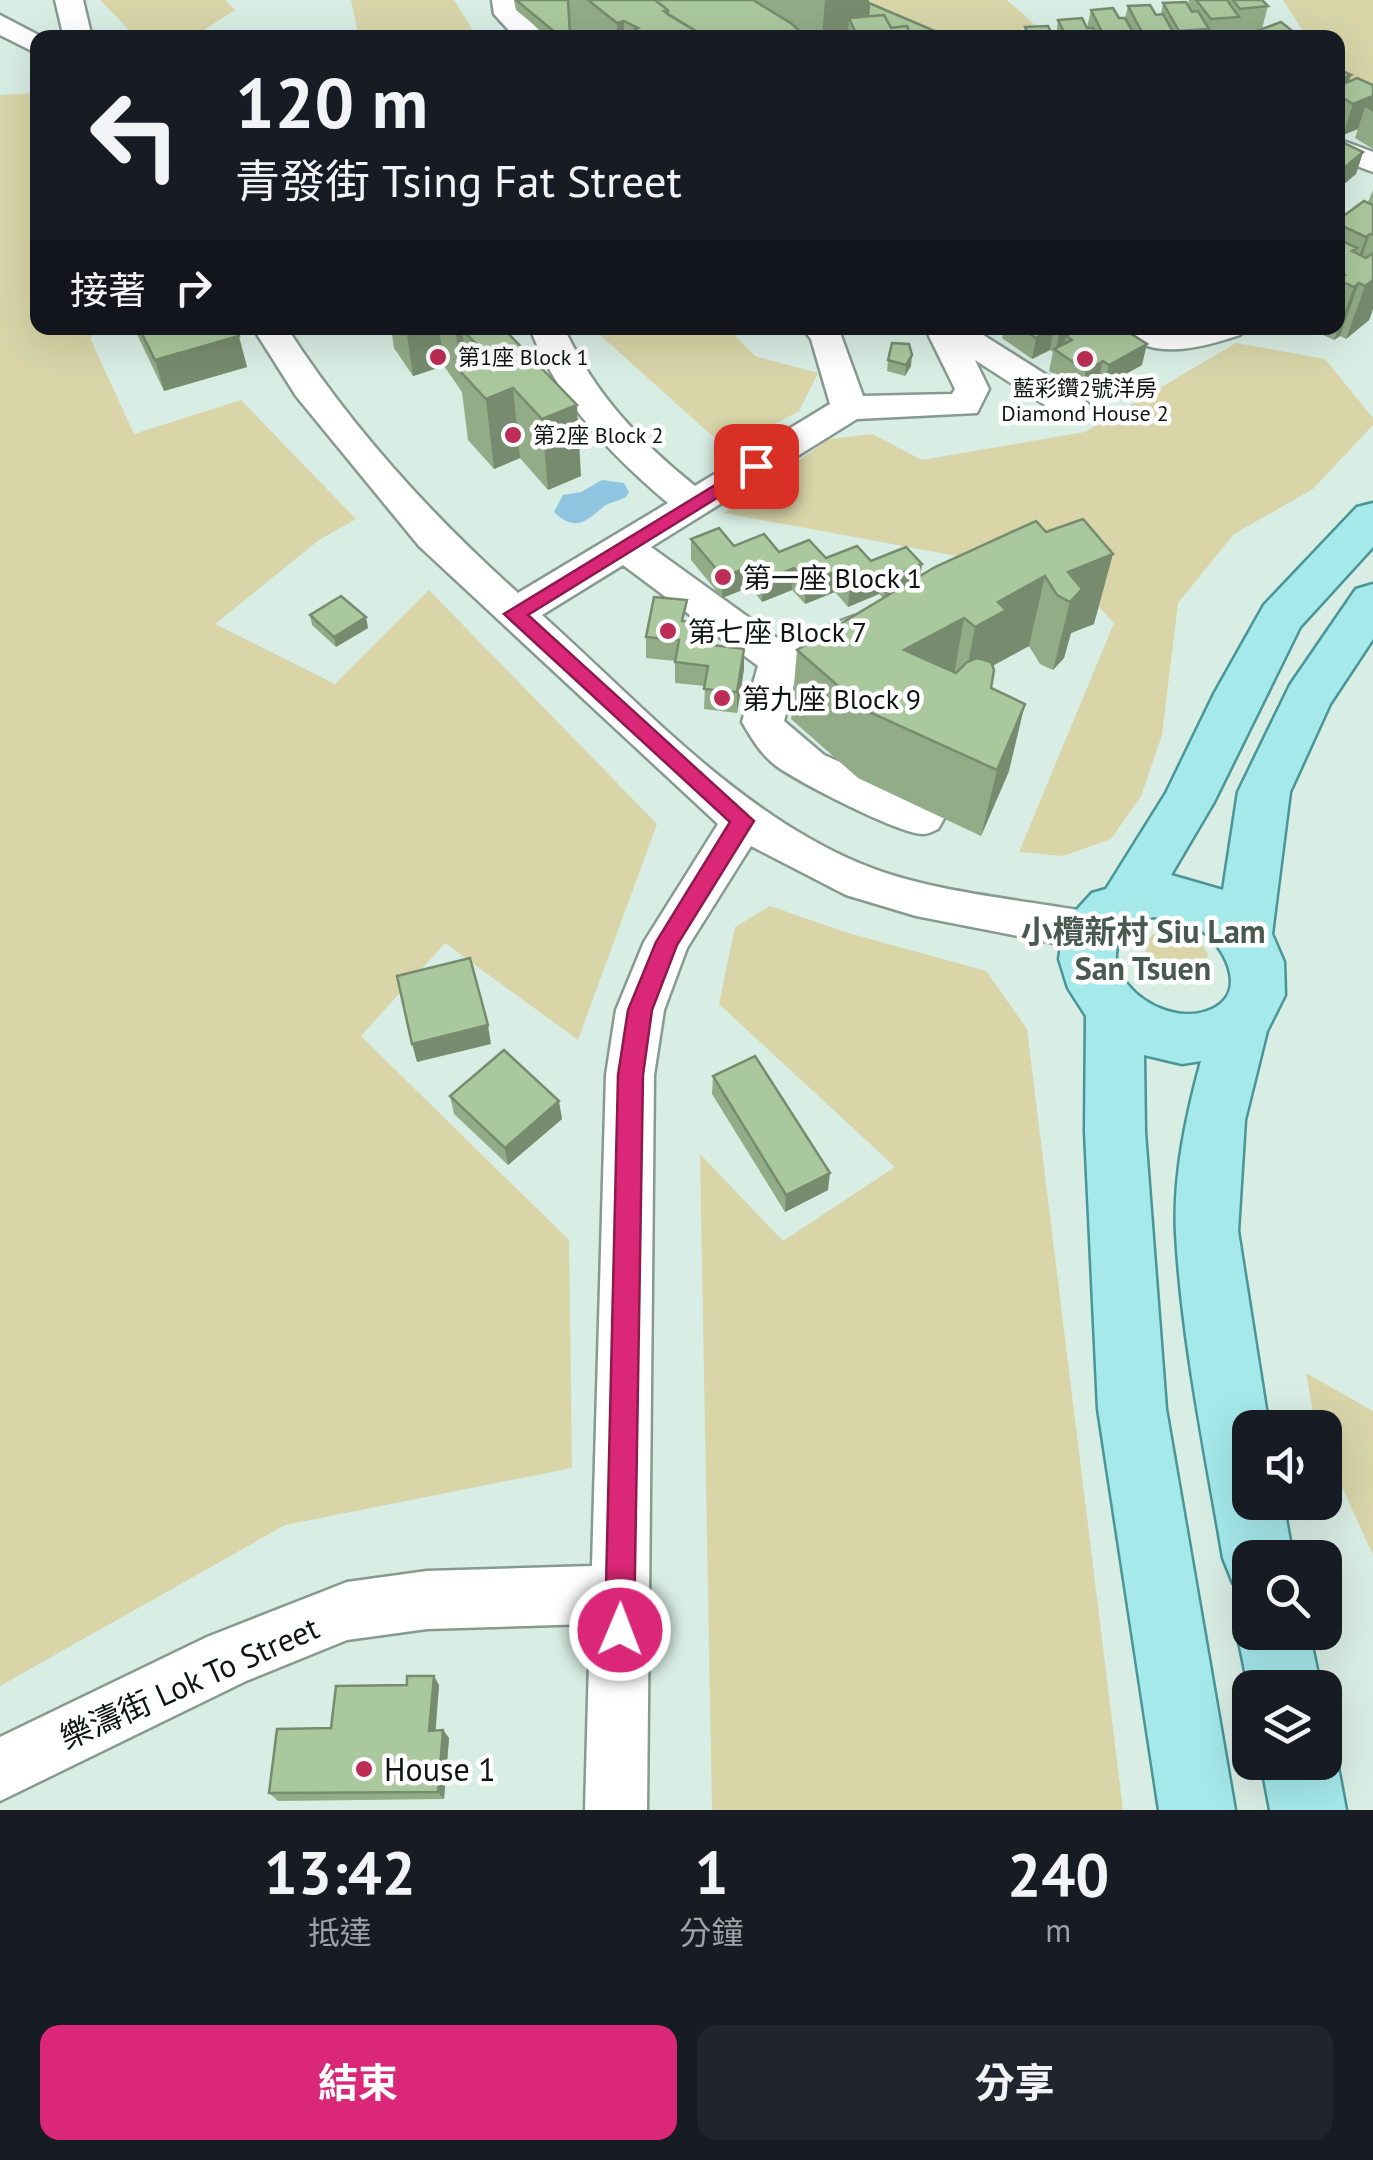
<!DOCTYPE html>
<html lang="zh-TW">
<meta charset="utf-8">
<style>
body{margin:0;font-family:"PT Sans","Noto Sans TC",sans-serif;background:#20242c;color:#f1f3f6;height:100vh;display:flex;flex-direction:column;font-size:38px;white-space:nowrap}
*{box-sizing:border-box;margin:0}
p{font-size:32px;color:#9ea1a6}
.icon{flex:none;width:55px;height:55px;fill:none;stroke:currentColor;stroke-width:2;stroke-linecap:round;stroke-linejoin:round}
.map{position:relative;height:1810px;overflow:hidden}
.panel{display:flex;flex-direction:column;background:#171b24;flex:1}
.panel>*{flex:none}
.top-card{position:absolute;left:30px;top:30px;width:1315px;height:305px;border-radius:20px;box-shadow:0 10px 40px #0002;background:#171b24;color:#f1f3f6;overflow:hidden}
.tools{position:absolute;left:1232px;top:1410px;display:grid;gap:20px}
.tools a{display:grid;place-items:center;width:110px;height:110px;border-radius:20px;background:#171b24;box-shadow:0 10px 40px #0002;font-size:50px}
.pin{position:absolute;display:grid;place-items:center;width:85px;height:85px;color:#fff;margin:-42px;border-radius:20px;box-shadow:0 5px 15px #0006}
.me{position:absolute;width:110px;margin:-55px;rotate:1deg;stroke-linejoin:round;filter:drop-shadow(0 0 8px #0008)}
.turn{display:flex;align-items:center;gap:35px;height:210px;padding:0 40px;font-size:45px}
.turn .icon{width:130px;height:130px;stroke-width:2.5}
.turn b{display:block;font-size:70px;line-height:85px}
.then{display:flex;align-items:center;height:95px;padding:0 40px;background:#0003;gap:20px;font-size:38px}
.eta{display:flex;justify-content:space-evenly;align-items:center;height:170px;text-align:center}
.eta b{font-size:60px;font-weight:700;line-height:70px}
.button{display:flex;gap:20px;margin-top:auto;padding:20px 40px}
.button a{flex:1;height:115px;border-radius:20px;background:#db2777;color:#fff;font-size:40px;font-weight:700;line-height:115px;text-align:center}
.button a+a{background:#20242c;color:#f1f3f6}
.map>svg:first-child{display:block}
</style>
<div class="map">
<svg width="1373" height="1810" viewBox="0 0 1373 1810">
<rect width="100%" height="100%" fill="#d8ede4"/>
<!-- green -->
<g fill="#d9d5a9">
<path d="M100,0H225L235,10L205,29L213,37H136Z"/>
<path d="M351,0H454L477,37H359Z"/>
<path d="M867,0H1007L1036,26C953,47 942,34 867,0Z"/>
<path d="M1283,0H1373V95L1338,77V38L1307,37Z"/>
<path d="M37,93L38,328H103L90,338L134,434L241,400L356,519L319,540L215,624L335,684L429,590L657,824L578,1040L445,943L361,1036L569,1240L572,1468L285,1525L0,1686V95Z"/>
<path d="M607,328H728L755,356L818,373L799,411L728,450L600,335Z"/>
<path d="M1236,343L1325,359L1373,418V425L1313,489L1234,534L1178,603L1162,735L1141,796L1111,839L1063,856L1019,852L1114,623L1071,577L724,513L829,439L872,434L922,460L1085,432Z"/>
<path d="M770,906L845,932L986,971L1027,1029L1123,1810H712L700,1154L783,1241L895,1167L719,1004L735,927Z"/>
<path d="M1178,929L1197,937L1208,954L1204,970L1190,979L1163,975L1146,956C1143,934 1160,928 1178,929Z"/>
<path d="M1306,1373L1373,1411V1555L1325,1450V1428L1316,1427Z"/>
</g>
<!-- water -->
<path fill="#90c5e0" d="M602,480L624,483L629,492L626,497C620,501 609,502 603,507C586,522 574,532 554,512L563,495L581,492Z"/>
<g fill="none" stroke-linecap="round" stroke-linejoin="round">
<defs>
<g id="minor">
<path d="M55,0H83L92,38H64Z"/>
<path d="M492,0H520L521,12L547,38H516L494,14Z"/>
<path d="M0,15L44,38H38V54L0,35Z"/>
<path d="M1338,139L1373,152V172L1338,159Z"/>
<path d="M253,328H287C351,427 430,514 518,593L668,503C611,455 556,398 530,328H564C594,393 639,441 695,486L830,404L811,339L802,328L839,330L863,396L952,394L955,389L925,328H972L1083,398L1089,406L1083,414L1071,417L1059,414L975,360L989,389L977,413L857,419L651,547L784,643L854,616L868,620L874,630L868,640L798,670L784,721L824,755L938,805L945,817L938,829C933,831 929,834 923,834C899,834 796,781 775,765C760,753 752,739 742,722L758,666L623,565L542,615C639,702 737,812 859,863C927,892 1017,899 1090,912L1106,918L1113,931L1106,944L1090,950L916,916L846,895L751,846L687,948L664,1010L654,1075L647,1810H585L590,1624L427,1629L347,1640L246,1681L0,1801V1737L207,1637L347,1582L427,1571L592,1566L606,1075L616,1010L644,942L718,824L419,546L296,396Z"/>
<path d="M1123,328H1245L1240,335C1207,346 1148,364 1123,328Z"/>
</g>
<g id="major">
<path d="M1373,503V547L1300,627L1214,802L1171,875L1223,890L1238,792L1290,685L1356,589L1373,584V639L1330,704L1290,792L1272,934L1284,962L1285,995L1267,1031L1245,1120L1238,1231L1269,1428H1250V1502H1283L1293,1558H1250V1590L1233,1583L1223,1558C1205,1451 1182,1342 1176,1234C1173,1177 1186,1116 1201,1061L1182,1064L1144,1055L1145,1132L1166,1409L1235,1810H1159L1098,1409L1085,1132L1086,1016L1068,988L1059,959L1063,932L1071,916L1092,893L1106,889L1166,793L1214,694L1264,605L1357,507ZM1153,917C1168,919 1184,920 1198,928C1223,943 1250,991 1212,1009C1154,1036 1065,948 1153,917Z"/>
<path d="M1250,1605V1632H1309L1321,1688H1250V1695L1237,1632Z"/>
<path d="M1325,1735L1337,1762L1346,1810H1270L1261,1762H1325Z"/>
</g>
</defs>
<!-- minor casing -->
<use href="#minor" stroke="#879a92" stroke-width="5"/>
<!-- major casing -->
<use href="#major" stroke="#499597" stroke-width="5"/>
<!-- minor -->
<use href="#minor" fill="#fff" fill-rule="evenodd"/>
<!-- major -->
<use href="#major" fill="#a5e9eb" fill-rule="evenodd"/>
</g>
<!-- wall -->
<g fill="#92ac87">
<path d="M514,0H869V3L949,37L550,38L516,10Z"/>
<path d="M1189,0H1262L1268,6L1262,29L1300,37L1023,38L1025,27L1056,36L1058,20L1087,28L1091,10L1119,18H1125L1128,6L1156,15L1161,14L1163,3L1188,5Z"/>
<path d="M1338,69L1351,75L1349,81L1373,85V149L1355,138L1358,129L1343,135L1338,132Z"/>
<path d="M1338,140L1363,152L1356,174L1338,189Z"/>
<path d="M1373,190V309L1369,320L1346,339L1340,336L1334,340L1319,333L1321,328H1338V220L1368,202Z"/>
<path d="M134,328H235L247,367L164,391Z"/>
<path d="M391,328H503L581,476L548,490L520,458L494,469L468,440L462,392L444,366L413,376L394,348Z"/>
<path d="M1004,328H1122L1142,365L1104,386L1098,382L1081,392L1049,371L1053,352L1050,350L1032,359L1002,338Z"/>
<path d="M888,360L911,366L905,376L887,371Z"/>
<path d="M1036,521L1094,624L1071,633L1064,658L1053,670L1040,664L1029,646L994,665L991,688L1009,771L981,836L858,778L791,719L797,650L883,598L879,594L848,607L835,592L805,604L792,590L762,602L750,587L722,598L691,560V539L826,558L922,564L920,576Z"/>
<path d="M310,615L368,628L336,647L312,625Z"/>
<path d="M687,621L744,669L737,713L704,709L705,686L675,683V661L646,658V637Z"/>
<path d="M713,1076L828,1190L785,1212L712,1094Z"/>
<path d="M450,1096L562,1119L508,1165L454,1114Z"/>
<path d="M439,1685L435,1730H443L449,1738L444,1799L278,1801L269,1793L331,1728Z"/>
</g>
<!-- shaded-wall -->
<g fill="#778c6e">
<path d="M825,0H869L866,38L849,18L848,38H822Z"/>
<path d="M624,21V38H618L617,23Z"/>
<path d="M1351,75L1344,99L1338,95V80Z"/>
<path d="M1373,96V112L1365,107L1358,129L1343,135L1353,104Z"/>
<path d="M1363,152L1356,174L1338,189L1344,168Z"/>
<path d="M1370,234L1351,286L1349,285L1366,237Z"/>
<path d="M1373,280V309L1369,320L1346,339L1365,286Z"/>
<path d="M1359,283L1340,336L1334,340L1354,287Z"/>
<path d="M406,328H439L444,366L413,376Z"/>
<path d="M455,328H489L462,329L469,380L461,372Z"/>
<path d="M1054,328L1050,350L1032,359L1036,338Z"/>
<path d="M1068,328H1094L1066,336L1064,349L1056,350L1059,332Z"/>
<path d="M239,336L247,367L164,391L155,360Z"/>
<path d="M1147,344L1142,365L1104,386L1109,365Z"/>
<path d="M912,355L911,366L905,376L906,365Z"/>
<path d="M1103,361L1098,382L1081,392L1086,371Z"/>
<path d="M513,388L520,458L494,469L486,399Z"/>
<path d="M577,405L581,476L548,490L542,419Z"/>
<path d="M1113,554L1094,624L1071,633L1064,658L1053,670L1070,602L1068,572Z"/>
<path d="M922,564L919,586L884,600L887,579Z"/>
<path d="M751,566L750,587L722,598L723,577Z"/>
<path d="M794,568L792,590L762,602L763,581Z"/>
<path d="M837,571L835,592L805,604L806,583Z"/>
<path d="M882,573L879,594L848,607L850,586Z"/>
<path d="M1045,576L1029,646L994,665L991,678L962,696L975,627L998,602Z"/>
<path d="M366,617L368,628L336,647L334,637Z"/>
<path d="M964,618L952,687L904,650Z"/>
<path d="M744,649V669L737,713V692Z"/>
<path d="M1025,704L1009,771L981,836L997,770Z"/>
<path d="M488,1025L491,1044L417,1062L412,1044Z"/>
<path d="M559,1101L562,1119L508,1165L505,1148Z"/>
<path d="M830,1173L828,1190L785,1212L786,1195Z"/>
<path d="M434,1676L439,1685L435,1739L429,1731Z"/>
<path d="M443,1730L449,1738L444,1799L438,1792Z"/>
</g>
<!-- building -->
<g fill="#aac89d" stroke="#778c6e" stroke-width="2.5">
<path d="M516,0H568L570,34L573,38H562Z"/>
<path d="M588,0H655L668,10L664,11L669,15L701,34L693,36L695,38H636L633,36L640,33L635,29L638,28L624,21L617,23Z"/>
<path d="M655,0H753L792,24L807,38H701V34L668,14V10Z"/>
<path d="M1196,0H1227L1239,17L1211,19Z"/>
<path d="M1233,0H1262L1268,6L1240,9Z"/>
<path d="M1186,2L1192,12L1198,11L1209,29L1179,31L1163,3Z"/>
<path d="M869,3L949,37V38H908L909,32L907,26L891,28L884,15L868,17Z"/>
<path d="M1150,5L1156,15L1163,14L1173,32L1143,34L1128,6Z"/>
<path d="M1113,8L1119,18H1125L1135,36L1105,38L1091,10Z"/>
<path d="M884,15L891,28L907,26L909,32L893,33L895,38H858L849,18Z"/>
<path d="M1082,18L1087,28H1093L1098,38H1067L1058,20Z"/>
<path d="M1281,22L1300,37L1254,38L1249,34Z"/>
<path d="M1048,26L1053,36H1060V38H1030L1025,27Z"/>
<path d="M992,33H1016L1017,38H993Z"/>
<path d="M1338,69L1351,75L1338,80Z"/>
<path d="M1357,78L1373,85V96L1353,104L1338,95V86Z"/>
<path d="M1338,140L1363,152L1344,168L1338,166Z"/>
<path d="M1364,201L1373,205V235L1370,234L1366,237L1338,224V220Z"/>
<path d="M1338,239L1357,248L1352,251L1366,258L1373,253V280L1365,286L1359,283L1354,287L1338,280L1345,275L1338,271Z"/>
<path d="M139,328H235L239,336L155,360Z"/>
<path d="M467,328H503L577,405L542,419L513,388L486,399L459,370L489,358L462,329Z"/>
<path d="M1021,328H1068L1059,332L1054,328L1036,338Z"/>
<path d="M1082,328H1122L1147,344L1109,365L1103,361L1086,371L1054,349L1072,340L1066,336Z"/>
<path d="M892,343L909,344L912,355L906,365L888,360Z"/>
<path d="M1083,519L1113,554L1068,572L1082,589L1070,602L1057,595L1045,576L998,602L1006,610L975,627L964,618L904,650L956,673L967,662L977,658L991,662L994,670L991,688L1025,704L997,770L867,711L797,650L935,567L1036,521L1046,532Z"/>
<path d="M719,528L734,546L764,534L779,552L809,540L826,558L857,546L871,561L906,547L922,564L887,579L882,573L850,586L837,571L806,583L794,568L763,581L751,566L723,577L691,539Z"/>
<path d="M341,596L366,617L334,637L310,615Z"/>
<path d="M654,597L687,600L682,621L715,624L712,645L744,649L737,692L704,689L708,666L675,662L679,640L646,637Z"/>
<path d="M470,958L488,1025L412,1044L397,976Z"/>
<path d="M504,1050L559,1101L505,1148L450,1096Z"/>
<path d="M755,1056L830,1173L786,1195L713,1076Z"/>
<path d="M407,1676H434L429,1731L443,1730L438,1792L269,1793L277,1729L331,1728L336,1686L407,1685Z"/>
</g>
<!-- route -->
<path fill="#db2777" stroke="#8e194d" stroke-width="2.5" d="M756,460L762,461V470L528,615L754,821L677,945L652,1010L643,1075L634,1630L630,1641L620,1645L609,1641L605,1630L618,1075L628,1010L656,942L730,822L504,614Z"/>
<!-- markers -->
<g fill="#bd2d56" stroke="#fff" stroke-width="4">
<circle cx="438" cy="357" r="10"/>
<circle cx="1085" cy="359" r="10"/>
<circle cx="513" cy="435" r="10"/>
<circle cx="723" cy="577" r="10"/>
<circle cx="668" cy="631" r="10"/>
<circle cx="722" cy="698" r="10"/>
<circle cx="364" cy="1769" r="10"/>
</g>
<g text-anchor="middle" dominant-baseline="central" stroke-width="9" stroke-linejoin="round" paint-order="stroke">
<!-- far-poi labels -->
<g font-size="22" fill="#0e1512" stroke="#fff" text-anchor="start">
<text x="458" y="357">第1座 Block 1</text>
<text x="1085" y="388" text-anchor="middle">藍彩鑽2號洋房<tspan x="1085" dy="25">Diamond House 2</tspan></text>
<text x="533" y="435">第2座 Block 2</text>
</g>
<!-- poi labels -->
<g font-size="28" fill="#0e1512" stroke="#fff" text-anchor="start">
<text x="743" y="577">第一座 Block 1</text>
<text x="688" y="631">第七座 Block 7</text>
<text x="742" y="698">第九座 Block 9</text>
</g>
<!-- quarter labels -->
<g font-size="32" font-weight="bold" fill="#475951" stroke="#fff">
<text x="1143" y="931">小欖新村 Siu Lam<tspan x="1143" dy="37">San Tsuen</tspan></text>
</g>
<!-- near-street labels -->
<g font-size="32" fill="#0e1512" stroke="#fff">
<text transform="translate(189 1682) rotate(-24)">樂濤街 Lok To Street</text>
</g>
<!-- near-poi labels -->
<g font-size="32" fill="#0e1512" stroke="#fff" text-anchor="start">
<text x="384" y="1769">House 1</text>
</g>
</g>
</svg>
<div class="tools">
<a><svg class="icon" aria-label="sound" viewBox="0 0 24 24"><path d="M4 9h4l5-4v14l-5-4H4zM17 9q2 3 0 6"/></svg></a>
<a><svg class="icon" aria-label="search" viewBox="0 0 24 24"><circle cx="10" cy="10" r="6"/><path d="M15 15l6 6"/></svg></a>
<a><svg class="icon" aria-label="layers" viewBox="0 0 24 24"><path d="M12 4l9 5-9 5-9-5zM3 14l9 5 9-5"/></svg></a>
</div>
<div class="pin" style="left:756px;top:466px;background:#d93025"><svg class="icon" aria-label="arrive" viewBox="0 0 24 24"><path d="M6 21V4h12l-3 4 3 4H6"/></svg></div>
<svg class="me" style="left:620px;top:1630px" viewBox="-20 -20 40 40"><circle r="17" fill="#db2777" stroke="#fff" stroke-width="3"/><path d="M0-11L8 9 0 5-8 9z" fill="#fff"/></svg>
<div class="top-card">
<div class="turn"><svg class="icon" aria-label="left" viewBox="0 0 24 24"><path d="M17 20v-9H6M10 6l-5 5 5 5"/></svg><div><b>120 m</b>青發街 Tsing Fat Street</div></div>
<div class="then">接著<svg class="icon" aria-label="right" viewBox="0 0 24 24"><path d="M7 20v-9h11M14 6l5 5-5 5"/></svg></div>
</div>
</div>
<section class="panel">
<div class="eta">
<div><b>13:42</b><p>抵達</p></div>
<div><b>1</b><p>分鐘</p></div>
<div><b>240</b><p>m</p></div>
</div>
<div class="button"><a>結束</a><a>分享</a></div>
</section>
